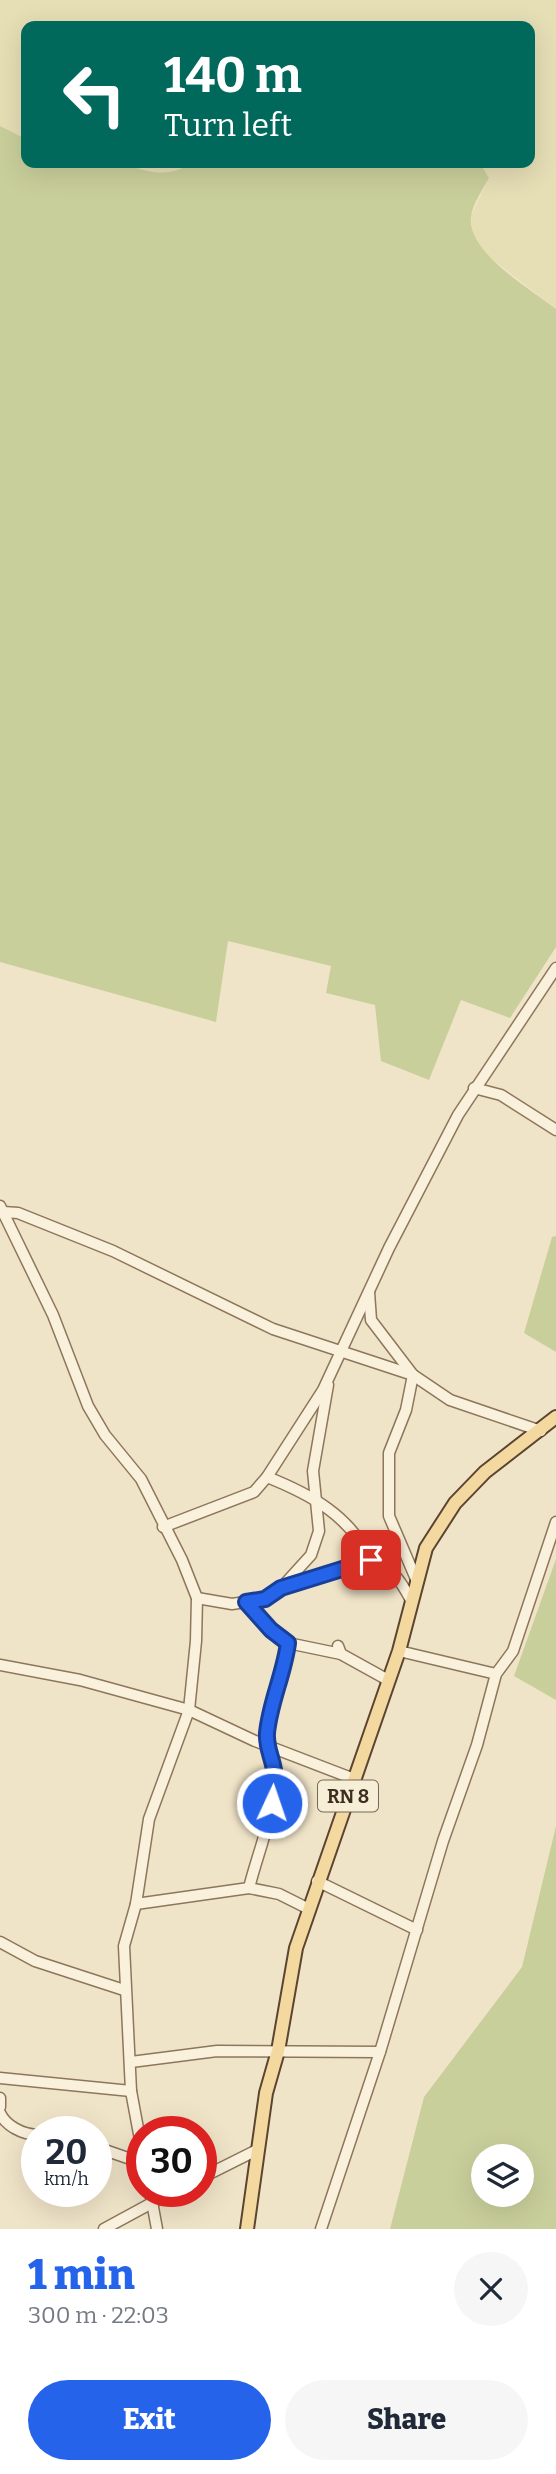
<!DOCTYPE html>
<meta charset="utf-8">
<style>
body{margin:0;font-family:Bitter,serif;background:#f6f6f7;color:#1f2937;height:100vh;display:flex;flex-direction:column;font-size:26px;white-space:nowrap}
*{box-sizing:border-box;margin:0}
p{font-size:23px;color:#747a83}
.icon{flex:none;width:38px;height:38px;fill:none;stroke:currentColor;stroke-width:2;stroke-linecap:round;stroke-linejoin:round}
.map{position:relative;height:2229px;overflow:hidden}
.drawer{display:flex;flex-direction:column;background:#fff;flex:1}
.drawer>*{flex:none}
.hud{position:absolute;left:21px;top:21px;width:514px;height:147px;border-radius:14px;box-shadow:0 7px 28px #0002;background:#00695c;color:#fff;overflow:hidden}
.buttons{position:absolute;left:471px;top:2144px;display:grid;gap:14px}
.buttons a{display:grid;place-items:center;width:63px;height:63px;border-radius:50%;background:#fff;box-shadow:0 7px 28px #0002;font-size:35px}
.speed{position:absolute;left:21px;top:2116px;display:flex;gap:14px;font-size:35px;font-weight:700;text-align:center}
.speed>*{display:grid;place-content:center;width:91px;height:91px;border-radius:50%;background:#fff;box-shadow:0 7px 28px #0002;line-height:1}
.speed small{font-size:18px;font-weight:400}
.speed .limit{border:10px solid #d22;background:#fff;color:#111}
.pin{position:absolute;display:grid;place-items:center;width:60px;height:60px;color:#fff;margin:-30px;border-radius:14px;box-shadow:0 4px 10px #0006}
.me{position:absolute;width:77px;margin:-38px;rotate:3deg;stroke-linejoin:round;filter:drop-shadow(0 0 5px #0008)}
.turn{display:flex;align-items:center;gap:24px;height:147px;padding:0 28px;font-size:32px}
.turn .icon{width:91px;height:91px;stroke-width:2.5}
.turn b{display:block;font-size:49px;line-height:60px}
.round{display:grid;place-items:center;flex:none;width:74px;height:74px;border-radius:37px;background:#f6f6f7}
.head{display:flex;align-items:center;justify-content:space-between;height:119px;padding:0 28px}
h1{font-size:42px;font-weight:800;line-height:52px;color:#2563eb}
.primary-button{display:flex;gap:14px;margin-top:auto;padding:14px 28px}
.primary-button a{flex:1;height:80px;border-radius:42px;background:#2563eb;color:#fff;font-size:28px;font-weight:800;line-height:80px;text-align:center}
.primary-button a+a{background:#f6f6f7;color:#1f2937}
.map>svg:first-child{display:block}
</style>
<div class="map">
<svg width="556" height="2229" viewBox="0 0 556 2229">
<rect width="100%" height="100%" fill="#f0e4c8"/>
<!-- farmland -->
<g fill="#e6deb5">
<path d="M0,0H556V309L487,255L473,237L471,216L489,178L480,163H530V26H26V139L0,126Z"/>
<path d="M112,163H194L175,173L146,172Z"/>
</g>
<!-- green -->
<g fill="#c9cf9b" fill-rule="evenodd">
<path d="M0,126L26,139V163C54,163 82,161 109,163C146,166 155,183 194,163H480L489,178C483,189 472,205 471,217C467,253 531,289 556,309V947L510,1018L461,1000L429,1080L381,1061L375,1005L326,993L331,966L228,941L216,1022L0,962Z"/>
<path d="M556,1236V1352L524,1333L552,1237Z"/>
<path d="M556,1559V1700L514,1676Z"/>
<path d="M556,1826V2229H390L424,2097L522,1967ZM522,2156V2194H483V2156Z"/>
</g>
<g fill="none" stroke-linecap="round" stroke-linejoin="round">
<defs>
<g id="minor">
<path d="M474,1088L501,1095L556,1130"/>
<path d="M0,1206L53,1315L88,1406L105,1435L141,1479L182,1560L197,1598L196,1641L189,1710L149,1819L136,1904L124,1946L131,2091L142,2150"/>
<path d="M3,1212L18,1213L113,1251L273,1329L413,1375L450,1400L541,1431"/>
<path d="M369,1292L371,1320L413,1375L406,1410L389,1453V1516L416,1579"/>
<path d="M267,1477C310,1494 351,1516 371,1561C393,1568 400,1580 411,1600"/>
<path d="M163,1527L254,1492L267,1477L323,1390L389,1248L458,1115L556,968"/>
<path d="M281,1588L311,1555L319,1531L313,1471L328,1385"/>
<path d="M197,1598L232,1604L265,1599L281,1588L371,1561"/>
<path d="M246,1602L271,1630L288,1643C284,1673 271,1700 267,1731C265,1746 274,1759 274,1773C276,1812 258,1851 249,1888"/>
<path d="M288,1643L341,1654"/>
<path d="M338,1646L341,1654L388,1680"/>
<path d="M399,1651L496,1674"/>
<path d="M0,1665L80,1680L189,1710L255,1741L354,1779"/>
<path d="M317,1881L417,1930"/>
<path d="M136,1904L249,1888L279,1894L307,1908"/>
<path d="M0,1942L35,1961L124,1990"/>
<path d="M131,2062L217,2051L380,2052"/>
<path d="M0,2078L131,2091"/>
<path d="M0,2098V2107"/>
<path d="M0,2113C6,2126 22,2134 37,2135"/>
<path d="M96,2147L142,2163"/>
<path d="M201,2178L257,2150"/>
<path d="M150,2191L157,2229"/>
<path d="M104,2229L174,2191"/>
<path d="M321,2229L380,2052L443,1841L477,1745L496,1674L513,1651L556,1522"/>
</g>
<path id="major" d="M247,2229L266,2093L278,2051L296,1948L399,1651L426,1548L455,1503L485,1472L556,1417"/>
</defs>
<!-- minor casing -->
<use href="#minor" stroke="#8d765c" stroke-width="13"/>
<!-- major casing -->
<use href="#major" stroke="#5b4430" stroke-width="16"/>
<!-- minor -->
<use href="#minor" stroke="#faf1dc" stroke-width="10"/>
<!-- major -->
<use href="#major" stroke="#f3d9a0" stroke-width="12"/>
</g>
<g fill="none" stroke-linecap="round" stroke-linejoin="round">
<defs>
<path id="route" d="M272,1803C273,1793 275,1780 274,1770C272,1757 266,1747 267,1733C270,1702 284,1674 288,1643L271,1630L246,1602L265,1599L281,1588L371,1560"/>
</defs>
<!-- route casing -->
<use href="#route" stroke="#184099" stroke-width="18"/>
<!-- route -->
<use href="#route" stroke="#2563eb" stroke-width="12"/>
</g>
<g text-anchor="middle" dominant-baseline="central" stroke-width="7" stroke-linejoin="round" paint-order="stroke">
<!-- shield labels -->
<rect fill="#f7eed8" stroke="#756857" stroke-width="2" x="318" y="1780.5" width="60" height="31" rx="5"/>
<g font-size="19" font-weight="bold" fill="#3d2e20">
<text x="348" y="1796">RN 8</text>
</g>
</g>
</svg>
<div class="buttons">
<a><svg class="icon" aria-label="layers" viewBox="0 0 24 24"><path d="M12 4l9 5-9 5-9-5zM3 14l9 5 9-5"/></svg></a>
</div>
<div class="speed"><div>20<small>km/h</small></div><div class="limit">30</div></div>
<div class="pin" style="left:371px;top:1560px;background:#d93025"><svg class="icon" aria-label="arrive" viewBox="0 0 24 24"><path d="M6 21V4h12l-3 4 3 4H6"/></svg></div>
<svg class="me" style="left:272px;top:1803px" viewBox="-20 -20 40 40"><circle r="17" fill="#2563eb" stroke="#fff" stroke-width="3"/><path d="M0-11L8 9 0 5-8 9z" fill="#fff"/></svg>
<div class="hud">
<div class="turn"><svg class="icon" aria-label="left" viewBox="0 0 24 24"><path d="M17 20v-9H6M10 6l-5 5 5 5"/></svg><div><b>140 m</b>Turn left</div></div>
</div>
</div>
<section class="drawer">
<div class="head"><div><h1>1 min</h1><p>300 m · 22:03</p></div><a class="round"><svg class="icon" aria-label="close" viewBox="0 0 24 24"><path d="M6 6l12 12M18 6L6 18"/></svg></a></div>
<div class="primary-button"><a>Exit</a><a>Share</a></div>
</section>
